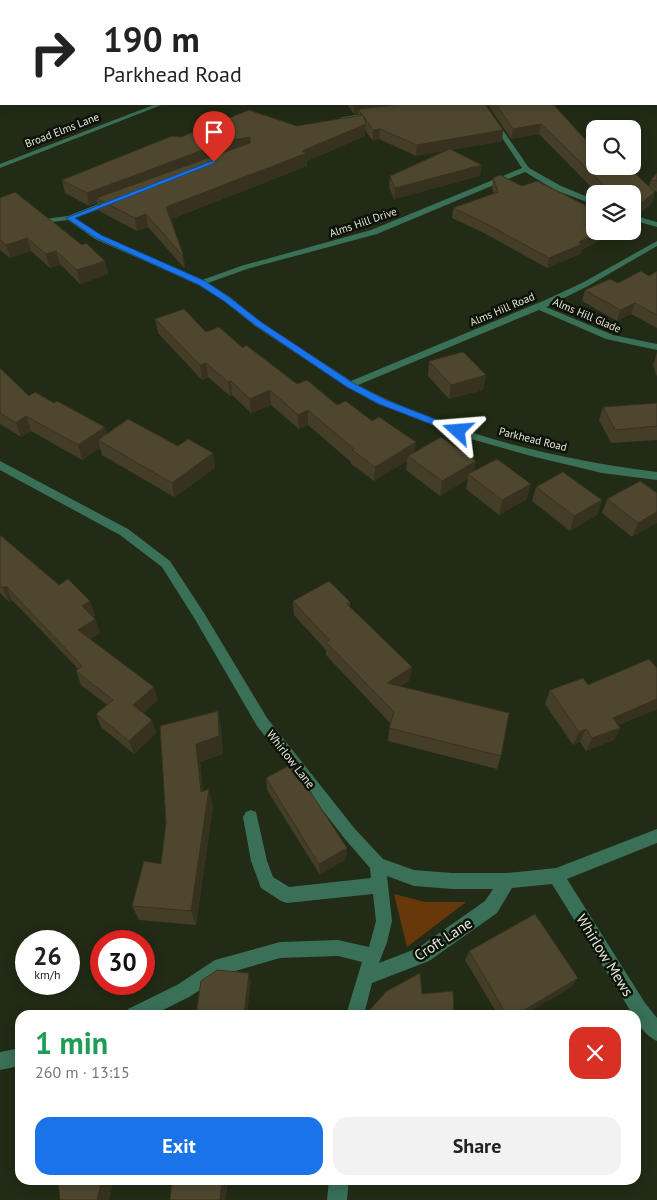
<!DOCTYPE html>
<meta charset="utf-8">
<style>
body{margin:0;font-family:"PT Sans",sans-serif;background:#f2f2f2;color:#222;height:100vh;display:flex;flex-direction:column;font-size:19px;white-space:nowrap}
*{box-sizing:border-box;margin:0}
p{font-size:16px;color:#767676}
.icon{flex:none;width:28px;height:28px;fill:none;stroke:currentColor;stroke-width:2;stroke-linecap:round;stroke-linejoin:round}
.map{position:relative;flex:1;overflow:hidden}
.side{position:absolute;left:15px;top:1010px;width:626px;height:175px;display:flex;flex-direction:column;background:#fff;border-radius:15px;box-shadow:0 2px 12px #0003}
.side>*{flex:none}
.guide{position:absolute;left:0px;top:0px;width:658px;height:105px;box-shadow:0 2px 12px #0003;background:#fff;color:#222;overflow:hidden}
.fabs{position:absolute;left:586px;top:120px;display:grid;gap:10px}
.fabs a{display:grid;place-items:center;width:55px;height:55px;border-radius:10px;background:#fff;box-shadow:0 2px 12px #0003;font-size:25px}
.speed{position:absolute;left:15px;top:930px;display:flex;gap:10px;font-size:25px;font-weight:700;text-align:center}
.speed>*{display:grid;place-content:center;width:65px;height:65px;border-radius:50%;background:#fff;box-shadow:0 2px 12px #0003;line-height:1}
.speed small{font-size:12px;font-weight:400}
.speed .limit{border:8px solid #d22;background:#fff;color:#111}
.pin{position:absolute;display:grid;place-items:center;width:42px;height:42px;color:#fff;margin:-51px -21px;border-radius:50% 50% 50% 0;rotate:-45deg;box-shadow:0 0 5px #0007}
.pin .icon{rotate:45deg}
.me{position:absolute;width:55px;margin:-28px;rotate:289deg;stroke-linejoin:round;filter:drop-shadow(0 0 4px #0008)}
.turn{display:flex;align-items:center;gap:18px;height:105px;padding:0 20px;font-size:22px}
.turn .icon{width:65px;height:65px;stroke-width:2.5}
.turn b{display:block;font-size:35px;line-height:42px}
.round{display:grid;place-items:center;flex:none;width:52px;height:52px;border-radius:15px;background:#f2f2f2}
.summary{display:flex;align-items:center;justify-content:space-between;height:85px;padding:0 20px}
h1{font-size:30px;font-weight:700;line-height:38px;color:#1e9e55}
.action{display:flex;gap:10px;margin-top:auto;padding:10px 20px}
.action a{flex:1;height:58px;border-radius:15px;background:#1a73e8;color:#fff;font-size:20px;font-weight:700;line-height:58px;text-align:center}
.action a+a{background:#f2f2f2;color:#222}
.map>svg:first-child{display:block}
</style>
<div class="map">
<svg width="657" height="1200" viewBox="0 0 657 1200">
<rect width="100%" height="100%" fill="#222b15"/>
<!-- green -->
<path fill="#68380b" d="M394,894L425,902H466L407,947Z"/>
<g fill="none" stroke-linecap="round" stroke-linejoin="round">
<!-- minor -->
<g fill="#3a7057" fill-rule="evenodd">
<path d="M156,104H164L0,168V164Z"/>
<path d="M466,104L487,107L529,168L561,186L595,200V205L555,190L525,172L377,234L247,269L208,283L230,297L261,322L351,381L543,301L582,283L657,241V246L588,286L546,307L613,335L657,344V350L606,339L539,310L358,385C450,434 554,459 657,472V480L602,473L531,456L471,439L378,404L347,387L255,326L224,301L199,285L95,239L68,220L44,223L40,221L44,219L68,216L111,199H117V203L75,218L101,235L202,280L241,266L371,230L522,168L483,109Z"/>
<path d="M373,112L375,113V115L342,120L339,118Z"/>
<path d="M632,215L657,222V227L632,220Z"/>
<path d="M0,461L128,529L170,561L204,613L267,718L355,829L383,859L414,870L452,873H507L556,868L657,829V843L567,879L645,1003L657,1018V1041C648,1037 636,1025 636,1015H633L552,884L512,888L497,913L429,961L372,983L364,1015H346L362,962L338,956L280,958L225,974L189,997L153,1015H125L128,1009L177,985L215,960L280,942L338,940L369,947L376,921L373,894L287,903L281,901L261,888L251,861L243,817L246,812L251,810L256,812L267,861L273,877L289,887L371,878L370,868L345,839L257,726L196,621L162,567L120,535L0,470ZM387,876L414,886L452,889H493L485,901L418,948L379,963L387,942L392,921Z"/>
<path d="M20,1048V1066L0,1070V1052Z"/>
<path d="M329,1180H349L347,1200H327Z"/>
</g>
</g>
<!-- wall -->
<g fill="#443d27">
<path d="M347,104H553L595,166L649,186L651,180L657,173V192L655,191L652,203L638,215L632,214V194H598L539,134L511,139L489,106H487L503,130L502,141L451,150L480,176L394,199L389,187L390,176L447,150L416,156L379,139L373,141L365,130V136L307,161V166L171,219L183,254L185,267L184,268L148,227L137,231L99,211L97,203L89,206L65,193L62,180L181,137L297,126L358,116V114H354Z"/>
<path d="M493,178L595,231H617L616,232L581,250L580,254L547,268L484,233L452,218L453,208L494,194L492,188Z"/>
<path d="M0,198L82,245L105,261L108,274L80,284L60,264L50,268L31,251L10,258L0,250Z"/>
<path d="M657,271V328L631,314L617,321L582,301L585,290L649,276Z"/>
<path d="M155,319L206,332L243,348L297,384L372,421L415,452L476,461L474,471L527,499L499,515L466,489L468,479L440,496L406,470L407,461L374,481L351,464V462L308,425L299,429L271,405L251,413L232,395L230,396L208,377L202,380L158,333Z"/>
<path d="M657,352V377L653,365Z"/>
<path d="M429,361L486,375L483,390L449,399L428,376Z"/>
<path d="M0,368L29,396L54,403L105,427L107,434L178,446L213,453L215,468L174,497L102,455L100,448L82,460L31,431L21,437L0,424Z"/>
<path d="M657,403V440L611,443L599,420L603,407Z"/>
<path d="M536,487L602,500L597,515L570,531L532,501Z"/>
<path d="M657,493L632,537L602,513L607,499Z"/>
<path d="M0,535L95,615L93,617L95,619L100,633L90,639L158,700L143,713L152,720L156,733L134,754L101,727L96,714L107,705L81,685L76,671L78,669L12,600L9,602L0,593Z"/>
<path d="M293,601L350,602V607L410,680L401,686L501,756L497,769L388,741L390,723L326,655V650L294,615Z"/>
<path d="M588,685L657,709L619,725L620,728L614,740L586,751L580,742L573,745L545,704L550,690Z"/>
<path d="M218,711L221,729L223,754L200,762L203,791L213,806L196,925L139,920L132,906L161,864Z"/>
<path d="M266,778L347,848L346,859L320,875L267,790Z"/>
<path d="M469,951L578,978L571,987L524,1015H498L465,960Z"/>
</g>
<!-- shaded-wall -->
<g fill="#373220">
<path d="M634,0H642L640,1H632Z"/>
<path d="M354,104H433L358,109V114H354Z"/>
<path d="M366,124L365,136L307,161V166L168,220L166,207Z"/>
<path d="M541,124L539,134L511,139L513,129Z"/>
<path d="M380,129L379,139L373,141V130Z"/>
<path d="M503,130L502,141L416,156L417,145Z"/>
<path d="M250,137L251,150L96,198L97,203L89,206L87,193L227,141Z"/>
<path d="M482,165L480,176L394,199L395,188Z"/>
<path d="M655,192L652,203L638,215L641,203Z"/>
<path d="M146,214L148,227L137,231L135,218Z"/>
<path d="M601,231H617L616,232L581,250L580,254L547,268L549,258L579,242Z"/>
<path d="M27,238L31,251L10,258L6,245Z"/>
<path d="M56,251L60,264L50,268L46,254Z"/>
<path d="M183,254L185,267L184,268L182,255Z"/>
<path d="M105,261L108,274L80,284L77,270Z"/>
<path d="M635,303L631,314L617,321L620,310Z"/>
<path d="M206,363L208,377L202,380L200,365Z"/>
<path d="M486,375L483,390L449,399L451,385Z"/>
<path d="M231,381L232,395L230,396L228,382Z"/>
<path d="M270,390L271,405L251,413L250,399Z"/>
<path d="M308,410V425L299,429L298,415Z"/>
<path d="M26,416L31,431L21,437L16,423Z"/>
<path d="M105,427L109,442L98,440L100,448L82,460L78,445Z"/>
<path d="M416,442L414,456H408L407,461L374,481L375,467Z"/>
<path d="M213,453L215,468L174,497L172,483Z"/>
<path d="M476,461L473,475L468,474V479L440,496L442,481Z"/>
<path d="M531,484L527,499L499,515L502,500Z"/>
<path d="M602,500L597,515L570,531L574,516Z"/>
<path d="M657,512V523L632,537L638,523Z"/>
<path d="M6,586L12,600L9,602L3,588Z"/>
<path d="M90,601L95,615L87,620L82,606Z"/>
<path d="M95,619L100,633L83,644L78,630Z"/>
<path d="M412,667L410,680L385,696L387,683Z"/>
<path d="M154,687L158,700L138,718L133,705Z"/>
<path d="M657,699V709L606,731L613,718Z"/>
<path d="M218,711L221,729L223,754L200,762L205,809L201,792L196,744Z"/>
<path d="M152,720L156,733L134,754L129,741Z"/>
<path d="M620,728L614,740L586,751L592,738Z"/>
<path d="M586,729L580,742L573,745L579,732Z"/>
<path d="M209,789L213,806L196,925L191,911Z"/>
<path d="M347,848L346,859L320,875L319,864Z"/>
<path d="M249,973L251,982L247,1015H244Z"/>
<path d="M578,978L571,987L524,1015H516Z"/>
<path d="M102,1180H114L109,1200H97Z"/>
<path d="M222,1180H228L226,1200H220Z"/>
</g>
<!-- building -->
<g fill="#4f472d" stroke="#373220">
<path d="M585,0H634L632,1H584Z"/>
<path d="M402,104H485L503,130L417,145L380,129L373,130L358,109Z"/>
<path d="M496,104H553L595,150V166H627L655,192L641,203L634,202V209L632,210V194H613L541,124L513,129Z"/>
<path d="M249,110L297,126L363,115L366,124L302,151L307,153L166,207L183,254L182,255L146,214L135,218L96,198L250,143V137L227,141L87,193L62,180L172,136L181,137Z"/>
<path d="M450,149L482,165L395,188L390,176Z"/>
<path d="M657,173V181L651,180Z"/>
<path d="M500,175L522,186L537,181L595,210V231H601L579,242L582,244L549,258L485,223L453,208L498,192L493,178Z"/>
<path d="M15,192L82,245L86,243L105,261L77,270L56,251L46,254L27,238L6,245L0,240V198Z"/>
<path d="M641,271L649,276L657,271V315L635,303L620,310L585,290L610,279L618,283Z"/>
<path d="M184,309L206,332L219,327L243,348L246,345L297,384L307,380L337,405L346,401L372,421L379,417L416,442L375,467L352,450L354,449L308,410L298,415L270,390L250,399L231,381L228,382L206,363L200,365L155,319Z"/>
<path d="M463,352L486,375L451,385L429,361Z"/>
<path d="M0,368L29,396L35,392L54,403L57,401L105,427L78,445L26,416L16,423L0,413Z"/>
<path d="M657,403V426L615,430L603,407Z"/>
<path d="M128,419L178,446L188,439L213,453L172,483L98,440Z"/>
<path d="M441,437L476,461L442,481L408,456Z"/>
<path d="M497,459L531,484L502,500L468,474Z"/>
<path d="M563,472L602,500L574,516L536,487Z"/>
<path d="M640,481L657,493V512L638,523L607,499Z"/>
<path d="M0,535L59,585L68,579L90,601L82,606L95,619L78,630L154,687L133,705L152,720L129,741L96,714L113,700L76,671L82,666L6,586L3,588L0,585Z"/>
<path d="M329,581L350,602L347,604L412,667L387,683L509,713L501,756L389,728L394,712L326,642L329,640L293,601Z"/>
<path d="M649,659L657,668V699L613,718L620,728L592,738L586,729L579,732L550,690L583,678L588,685Z"/>
<path d="M218,711L219,736L196,744L201,792L209,789L191,911L132,906L144,861L161,864L166,823L160,726Z"/>
<path d="M292,764L347,848L319,864L266,778Z"/>
<path d="M535,914L578,978L516,1015H507L469,951Z"/>
<path d="M217,970L249,973L244,1015H196L201,981Z"/>
<path d="M420,973L422,994L453,991L454,1015H365L387,991Z"/>
<path d="M58,1180H102L97,1200H60Z"/>
<path d="M172,1180H222L220,1200H170Z"/>
</g>
<!-- route -->
<path fill="#1a73e8" stroke="#114b97" d="M212,161L217,162L75,218L101,235L205,281L229,297L261,322L353,383L386,400L461,429V433H454L379,404L347,387L255,325L224,301L199,285L96,238L66,218Z"/>
<g text-anchor="middle" dominant-baseline="central" stroke-width="5" stroke-linejoin="round" paint-order="stroke">
<!-- far-street labels -->
<g font-size="11" fill="#e0e7d8" stroke="#0e1208">
<text transform="translate(62 130) rotate(-21)">Broad Elms Lane</text>
<text transform="translate(363 222) rotate(-19)">Alms Hill Drive</text>
<text transform="translate(502 309) rotate(-23)">Alms Hill Road</text>
<text transform="translate(587 315) rotate(23)">Alms Hill Glade</text>
<text transform="translate(533 439) rotate(14)">Parkhead Road</text>
</g>
<!-- street labels -->
<g font-size="12" fill="#e0e7d8" stroke="#0e1208">
<text transform="translate(291 759) rotate(52)">Whirlow Lane</text>
</g>
<!-- near-street labels -->
<g font-size="15" fill="#e0e7d8" stroke="#0e1208">
<text transform="translate(443 939) rotate(-33)">Croft Lane</text>
<text transform="translate(605 955) rotate(58)">Whirlow Mews</text>
</g>
</g>
</svg>
<div class="fabs">
<a><svg class="icon" aria-label="search" viewBox="0 0 24 24"><circle cx="10" cy="10" r="6"/><path d="M15 15l6 6"/></svg></a>
<a><svg class="icon" aria-label="layers" viewBox="0 0 24 24"><path d="M12 4l9 5-9 5-9-5zM3 14l9 5 9-5"/></svg></a>
</div>
<div class="speed"><div>26<small>km/h</small></div><div class="limit">30</div></div>
<div class="pin" style="left:214px;top:162px;background:#d93025"><svg class="icon" aria-label="arrive" viewBox="0 0 24 24"><path d="M6 21V4h12l-3 4 3 4H6"/></svg></div>
<svg class="me" style="left:458px;top:431px" viewBox="-20 -20 40 40"><path d="M0-17L14 15 0 8-14 15z" fill="#1a73e8" stroke="#fff" stroke-width="4"/></svg>
<div class="guide">
<div class="turn"><svg class="icon" aria-label="right" viewBox="0 0 24 24"><path d="M7 20v-9h11M14 6l5 5-5 5"/></svg><div><b>190 m</b>Parkhead Road</div></div>
</div>
<section class="side">
<div class="summary"><div><h1>1 min</h1><p>260 m · 13:15</p></div><a class="round" style="background:#d93025;color:#fff"><svg class="icon" aria-label="close" viewBox="0 0 24 24"><path d="M6 6l12 12M18 6L6 18"/></svg></a></div>
<div class="action"><a>Exit</a><a>Share</a></div>
</section>
</div>
